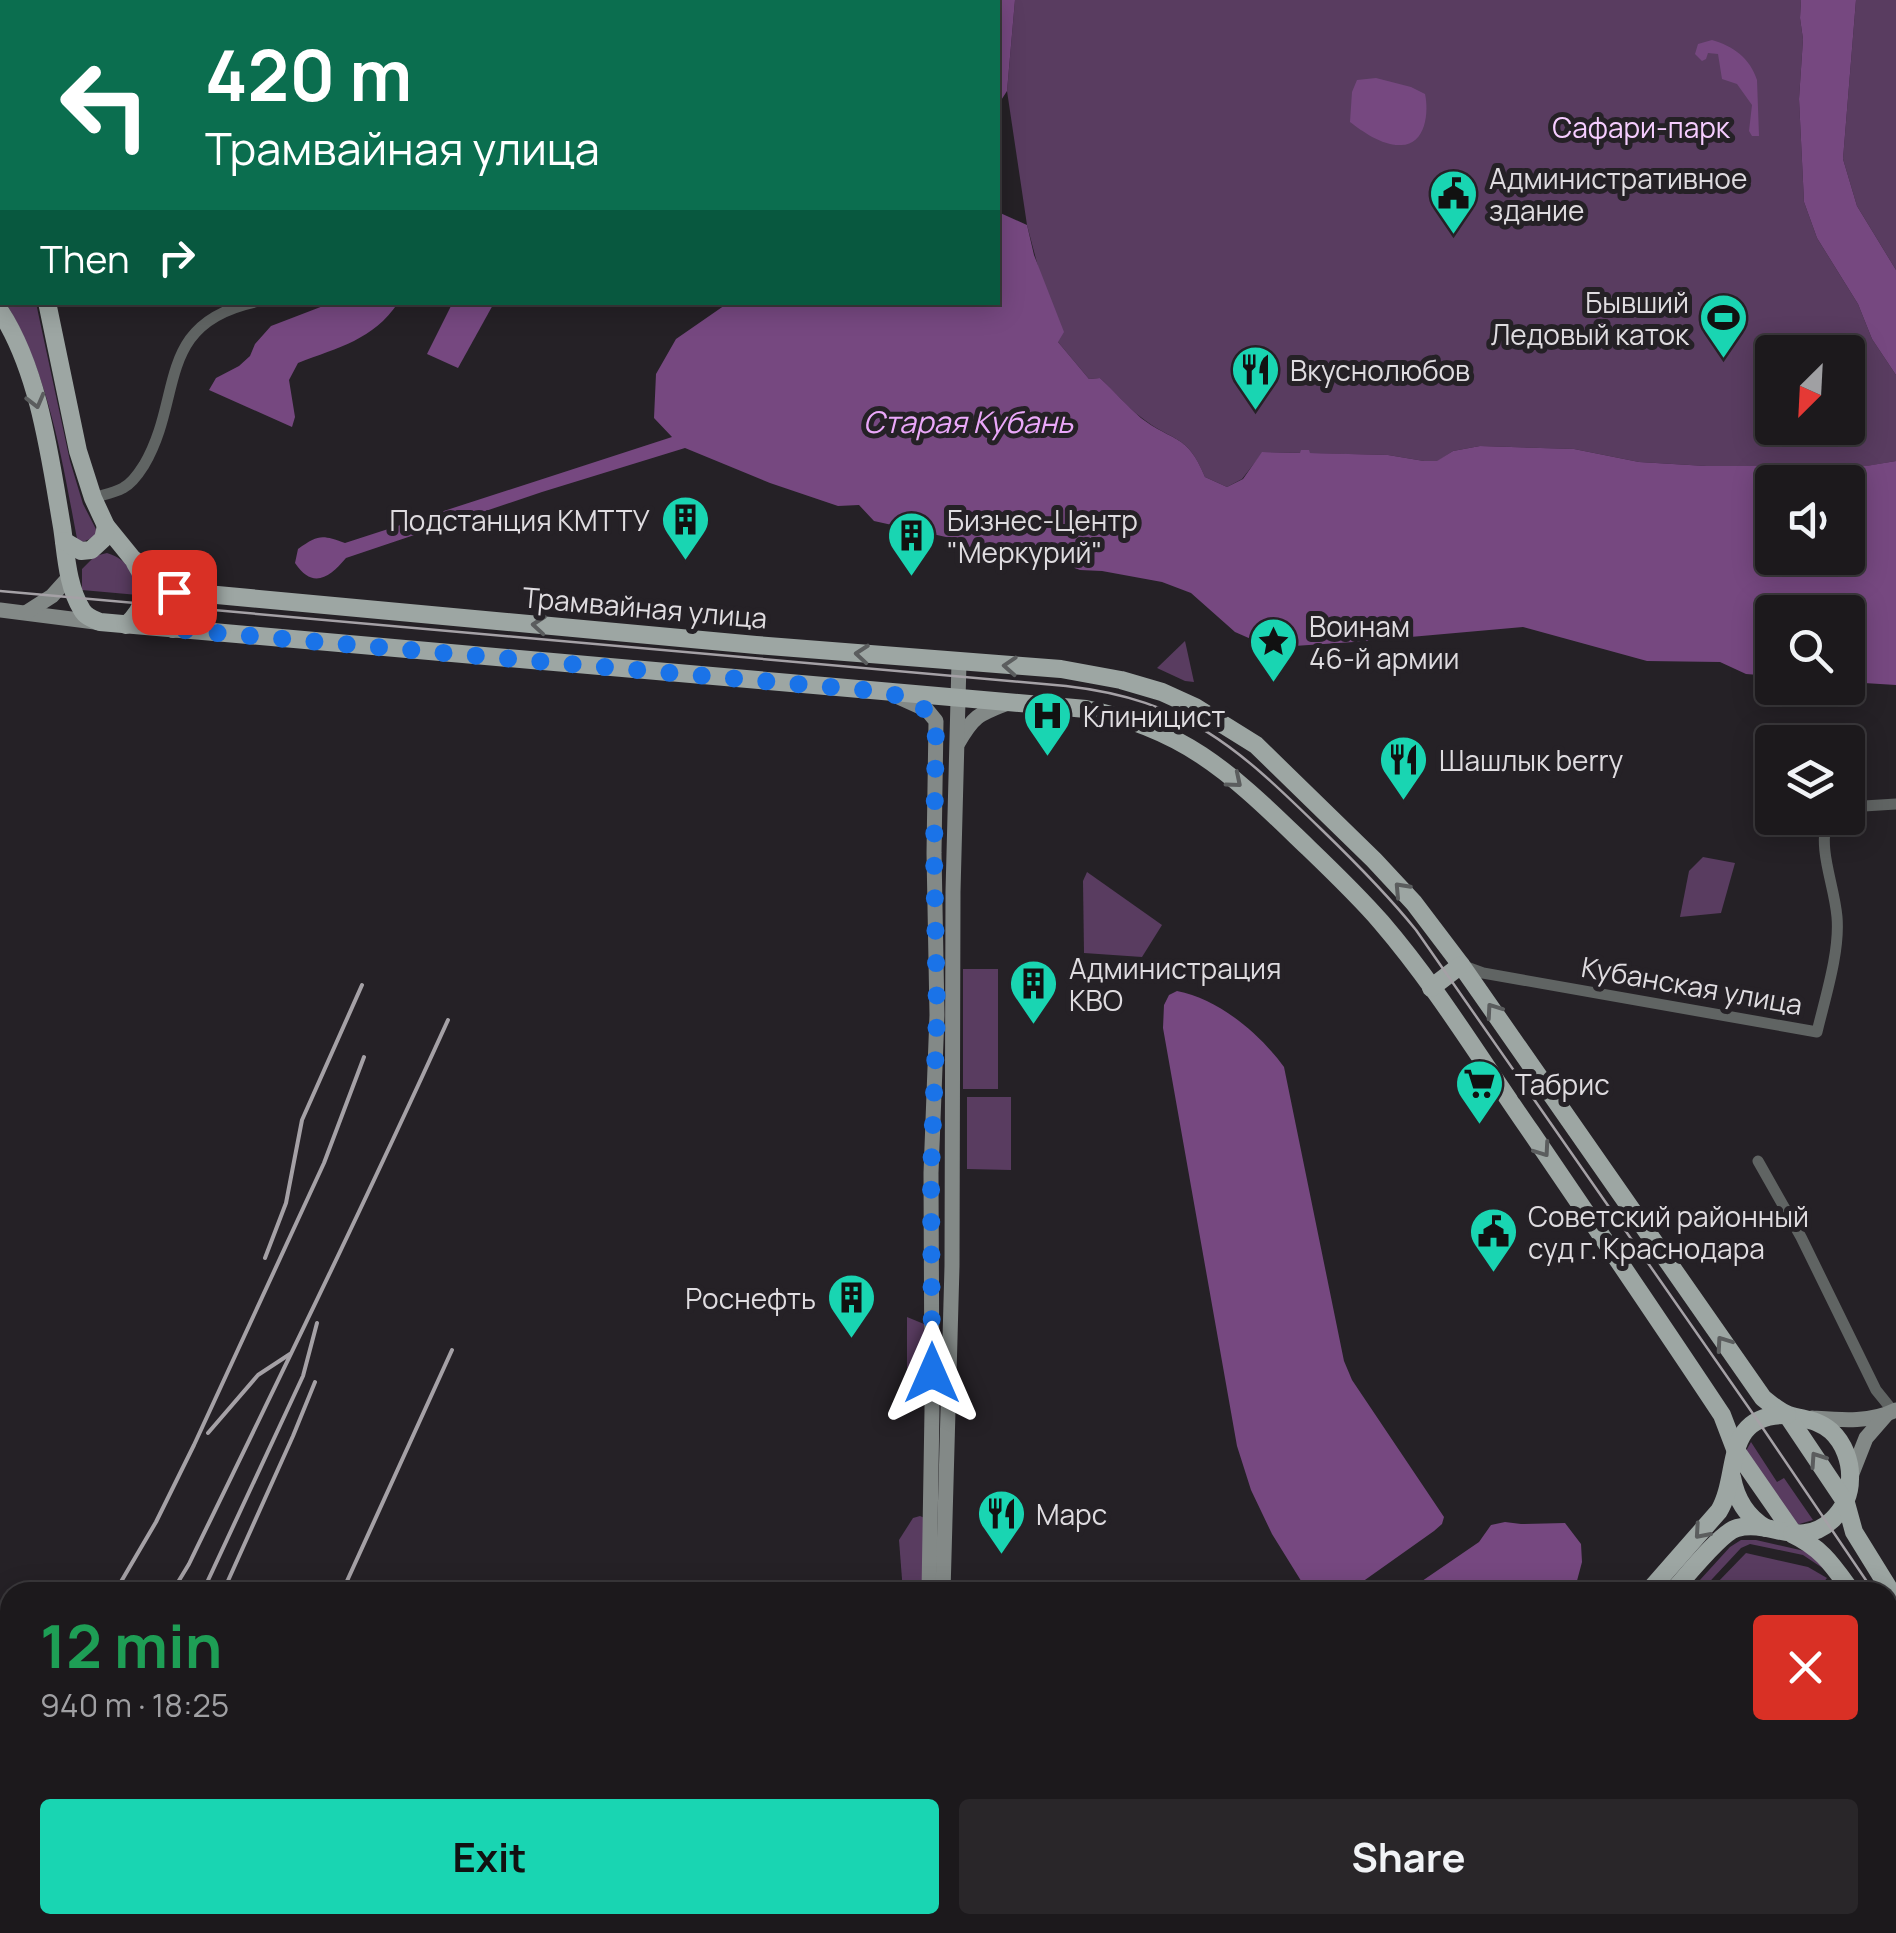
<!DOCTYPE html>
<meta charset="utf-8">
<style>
body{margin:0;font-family:Manrope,sans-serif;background:#292629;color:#f1f3f6;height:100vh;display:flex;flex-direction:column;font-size:38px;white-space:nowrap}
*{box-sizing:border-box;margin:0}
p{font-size:32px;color:#a0a0a3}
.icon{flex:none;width:55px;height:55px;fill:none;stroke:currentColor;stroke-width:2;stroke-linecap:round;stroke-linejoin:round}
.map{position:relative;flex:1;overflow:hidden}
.drawer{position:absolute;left:0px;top:1582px;width:1898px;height:352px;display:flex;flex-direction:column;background:#1c191c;border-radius:30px 30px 0 0;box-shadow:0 5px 25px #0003,0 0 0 2px #3a383b}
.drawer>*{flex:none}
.top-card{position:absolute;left:0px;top:0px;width:1000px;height:305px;box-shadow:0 5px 25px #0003,0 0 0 2px #3a383b;background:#0b6e4f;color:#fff;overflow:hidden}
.needle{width:65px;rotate:204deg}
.buttons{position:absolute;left:1755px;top:335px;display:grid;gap:20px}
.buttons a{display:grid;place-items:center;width:110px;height:110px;border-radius:10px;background:#1c191c;box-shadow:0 5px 25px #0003,0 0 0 2px #3a383b;font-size:50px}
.pin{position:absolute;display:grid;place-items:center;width:85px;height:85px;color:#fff;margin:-42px;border-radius:20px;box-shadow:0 5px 15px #0006}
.me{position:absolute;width:110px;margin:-55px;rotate:0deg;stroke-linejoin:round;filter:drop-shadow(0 0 8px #0008)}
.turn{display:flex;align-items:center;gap:35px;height:210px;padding:0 40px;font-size:45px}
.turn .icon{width:130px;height:130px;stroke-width:2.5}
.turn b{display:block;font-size:70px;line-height:85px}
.then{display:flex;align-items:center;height:95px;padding:0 40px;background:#0003;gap:20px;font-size:38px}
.round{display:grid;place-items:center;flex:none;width:105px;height:105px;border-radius:10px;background:#292629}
.head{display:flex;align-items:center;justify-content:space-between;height:170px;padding:0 40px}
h1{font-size:60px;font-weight:700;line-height:75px;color:#1e9e55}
.cta{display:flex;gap:20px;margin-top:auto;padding:20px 40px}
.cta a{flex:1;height:115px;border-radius:10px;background:#19d5b2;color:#111;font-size:40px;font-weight:700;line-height:115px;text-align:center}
.cta a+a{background:#292629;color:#f1f3f6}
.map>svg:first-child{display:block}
</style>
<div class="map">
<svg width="1896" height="1933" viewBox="0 0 1896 1933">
<rect width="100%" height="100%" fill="#252126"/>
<!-- green -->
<g fill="#593c60" fill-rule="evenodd">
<path d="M1015,0H1801L1800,18L1803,39L1799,99L1804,202L1817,238L1858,304L1872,339L1896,375V461L1867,466H1706L1639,462L1574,449L1480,446L1453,451L1438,461H1424L1388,455L1263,452L1242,479L1227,487L1205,477C1187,433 1174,443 1142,418C1127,407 1114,391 1100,378L1089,379L1058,342L1027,225L1007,91ZM1772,352H1848V428H1772Z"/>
<path d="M1856,0H1896V270L1857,206L1843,159Z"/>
<path d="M6,303H36L70,461L83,504L99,535L78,544C62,460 50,377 6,303Z"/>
<path d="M107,553C130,560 133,575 138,595L82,590V569L95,556Z"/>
<path d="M1185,641L1194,682L1185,681L1157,668Z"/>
<path d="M1703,857L1735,863L1721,913L1680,917L1689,871Z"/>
<path d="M1087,872L1162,925L1142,957L1084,953L1083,881Z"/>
<rect x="963" y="969" width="35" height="120"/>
<path d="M967,1097H1011V1170L967,1169Z"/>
<path d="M907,1317L924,1324L923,1369L907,1377Z"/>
<path d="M1751,1442L1777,1482L1784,1478L1813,1520L1796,1525L1743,1456Z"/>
<path d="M920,1516L927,1519L925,1592H903L899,1540L913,1518Z"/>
<path d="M1741,1540H1756L1809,1552L1830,1573L1803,1555L1750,1544L1741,1548L1700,1592H1689L1730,1547Z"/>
<path d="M1746,1553L1808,1567L1827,1578L1815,1592H1741L1716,1584Z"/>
</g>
<!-- water -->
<g fill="#764880" fill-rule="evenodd">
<path d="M463,0H1015L1007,91L998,105V2H464Z"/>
<path d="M1801,0H1856L1843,159L1857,206L1896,270V375L1872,339L1858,304L1817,238L1804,202L1799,99L1803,39L1800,18Z"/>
<path d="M1712,40C1733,46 1750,58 1757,80L1759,136H1752L1749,131L1752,105L1737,84L1722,79L1718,54L1708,53L1706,59L1702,61L1695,54L1698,44Z"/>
<path d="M1376,78L1411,87L1425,94C1429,112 1426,145 1401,145C1383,146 1363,132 1350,122L1352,92L1357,80Z"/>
<path d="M998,212L1027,225L1034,255L1064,332L1058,342L1089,379L1100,378C1114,391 1127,406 1141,418C1174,443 1187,433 1205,477L1227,487L1243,479L1262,452L1300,453L1301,450H1309L1310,453L1388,455L1424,461H1437L1453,451L1480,446L1574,449L1639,462L1706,466H1866L1896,461V685L1848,682V612H1772V676L1746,674L1720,662L1647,661L1523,627L1354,642L1294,646L1260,643L1235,632L1191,593L1162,582L1102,571L1080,570L1036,554L964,556L955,539L874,521L859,505L838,506L770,483L685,448L542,492L346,558C330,577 313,590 295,563L298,549C319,534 322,535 345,543L672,437L654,418L656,374L676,339L728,303L998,302ZM1772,482H1848V558H1772Z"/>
<path d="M366,302L398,303C373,340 339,347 298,363L289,380L295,417L292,427L209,390L216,378L239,366L250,356L255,344L271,326L331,303L342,306Z"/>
<path d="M453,302L494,303L458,368L427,354Z"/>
<path d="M1177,991C1219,999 1260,1034 1284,1067L1344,1361L1352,1380L1444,1517L1442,1524L1434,1531L1348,1592H1314L1303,1584L1272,1534L1251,1490L1237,1446L1163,1028L1164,1005L1169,995Z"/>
<path d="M1505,1522L1521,1524L1565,1523L1581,1544L1582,1562L1574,1592H1406L1479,1542L1491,1525Z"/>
</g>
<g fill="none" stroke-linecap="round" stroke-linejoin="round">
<!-- street -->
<g stroke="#606463" stroke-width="11">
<path d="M319,0L320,2"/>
<path d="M32,2L34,0"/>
<path d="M0,29L2,28"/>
<path d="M0,94L2,96"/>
<path d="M93,498C102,495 114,493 123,488C131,484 139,473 144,465C184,397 154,324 255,302"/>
<path d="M1848,807L1896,804"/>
<path d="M1461,965L1483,973L1817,1032C1825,998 1840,952 1837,917C1834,883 1818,852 1827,818"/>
<path d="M1758,1161L1801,1237L1876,1390L1893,1411"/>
</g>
<!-- secondary -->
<g stroke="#838987" stroke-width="15">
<path d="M0,610L95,622"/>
<path d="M27,612L52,596L70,576"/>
<path d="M896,696L927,710L936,721L934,853L937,1015L931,1173L932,1410L929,1592"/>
<path d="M958,743C974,715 979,714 1008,703"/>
<path d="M1812,1418C1840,1420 1870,1423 1896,1410"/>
<path d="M1851,1476L1866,1438L1886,1415"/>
<path d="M943,1592L952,1266L953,892L959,662"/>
<path d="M919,1925V1933"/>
<path d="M903,1933L905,1925"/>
<path d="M932,1933V1925"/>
</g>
<!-- primary -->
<g stroke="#9da6a3" stroke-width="18">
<path d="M0,185L2,190"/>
<path d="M47,302L78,451L93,498L106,526L132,558L174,591"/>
<path d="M0,311C39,371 50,457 62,527C66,553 67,586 82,610C86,617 93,619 100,622L1086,709C1181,728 1229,771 1296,836C1325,864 1355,892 1381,922C1437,987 1482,1062 1531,1132C1595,1226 1659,1320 1722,1415L1735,1449L1794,1534"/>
<path d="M64,541L81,551L91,550L103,539L106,526"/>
<path d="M126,625C146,608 150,585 135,563"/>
<path d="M173,629C155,617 149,599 174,591L756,645L1061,669L1121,680L1162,692L1195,707L1256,745L1374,860L1414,903L1461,965L1763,1398C1771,1404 1779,1412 1789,1415C1805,1420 1817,1419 1831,1431C1844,1443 1851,1462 1850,1479C1850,1496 1844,1508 1832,1520C1800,1550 1771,1519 1737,1528C1721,1532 1684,1579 1672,1592"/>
<path d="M1431,988L1461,965"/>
<path d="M1787,1415L1846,1503L1854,1532L1896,1600"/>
<path d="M1732,1477C1736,1499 1747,1517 1766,1528"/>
<path d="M1792,1534C1822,1548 1833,1566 1852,1592"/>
<path d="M1648,1592L1719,1511C1741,1474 1721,1414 1787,1415"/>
<path d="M1888,1638L1896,1647"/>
<path d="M1343,1933L1350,1925"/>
<path d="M1363,1933L1371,1925"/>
</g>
<!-- tram -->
<g stroke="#a5a1a6" stroke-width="2.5">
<path d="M0,591L1066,686C1187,700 1238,748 1321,829C1354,861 1387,894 1416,930L1758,1421L1874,1592"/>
<path d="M1888,1611L1896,1621"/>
</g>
<!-- rail -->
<g stroke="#a5a1a6" stroke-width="4">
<path d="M265,1258L286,1203L302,1120L362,985"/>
<path d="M208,1433L258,1375L290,1354"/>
<path d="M204,1589L303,1376L317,1323"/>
<path d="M115,1592L156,1522L194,1445L324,1163L364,1057"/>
<path d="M172,1592L189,1564C277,1383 365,1203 448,1020"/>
<path d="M223,1592L293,1436L315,1382"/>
<path d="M342,1592L452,1350"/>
<path d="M0,1792L10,1787"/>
<path d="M0,1838L10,1839"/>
<path d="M0,1906L10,1911"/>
<path d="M37,1925L53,1933"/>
</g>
</g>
<!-- one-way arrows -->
<defs><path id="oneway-chevron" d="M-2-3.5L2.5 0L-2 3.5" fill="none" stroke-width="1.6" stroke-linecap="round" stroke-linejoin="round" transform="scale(2.5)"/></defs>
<g stroke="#5b5d5e">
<use href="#oneway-chevron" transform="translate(36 401) rotate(75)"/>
<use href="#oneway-chevron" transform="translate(539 625) rotate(-175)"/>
<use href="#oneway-chevron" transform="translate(862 654) rotate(-175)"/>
<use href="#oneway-chevron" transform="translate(1010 666) rotate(-176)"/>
<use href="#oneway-chevron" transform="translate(1235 781) rotate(40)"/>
<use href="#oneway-chevron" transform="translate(1401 889) rotate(-133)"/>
<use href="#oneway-chevron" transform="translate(1493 1010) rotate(-125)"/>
<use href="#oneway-chevron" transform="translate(1543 1150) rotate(55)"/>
<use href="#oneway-chevron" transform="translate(1723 1343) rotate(-125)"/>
<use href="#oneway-chevron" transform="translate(1817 1459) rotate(-124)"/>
<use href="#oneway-chevron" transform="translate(1701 1532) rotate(131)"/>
</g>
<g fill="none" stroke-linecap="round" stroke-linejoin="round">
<!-- route -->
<path stroke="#1a73e8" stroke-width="18" stroke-dasharray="0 32.4" d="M174,592C149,599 155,617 172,629L888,692C906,700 924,704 936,721L934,853L937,1015L931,1174L932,1373"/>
</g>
<!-- icons -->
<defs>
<symbol id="civic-pin" viewBox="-11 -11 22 30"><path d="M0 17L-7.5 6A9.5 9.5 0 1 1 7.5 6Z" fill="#19d5b2" stroke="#252126"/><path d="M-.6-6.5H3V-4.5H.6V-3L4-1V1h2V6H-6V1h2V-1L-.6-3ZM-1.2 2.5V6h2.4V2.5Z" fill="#111"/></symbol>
<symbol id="stadium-pin" viewBox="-11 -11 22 30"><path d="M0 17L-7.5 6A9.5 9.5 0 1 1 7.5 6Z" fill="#19d5b2" stroke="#252126"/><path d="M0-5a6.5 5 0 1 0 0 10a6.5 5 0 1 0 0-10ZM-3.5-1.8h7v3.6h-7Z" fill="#111"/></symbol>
<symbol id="restaurant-pin" viewBox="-11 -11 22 30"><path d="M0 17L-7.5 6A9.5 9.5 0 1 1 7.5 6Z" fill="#19d5b2" stroke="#252126"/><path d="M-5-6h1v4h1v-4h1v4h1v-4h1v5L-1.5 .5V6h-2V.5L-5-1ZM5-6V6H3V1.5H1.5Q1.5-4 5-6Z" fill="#111"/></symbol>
<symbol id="building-pin" viewBox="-11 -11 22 30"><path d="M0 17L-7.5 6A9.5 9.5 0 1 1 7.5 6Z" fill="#19d5b2" stroke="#252126"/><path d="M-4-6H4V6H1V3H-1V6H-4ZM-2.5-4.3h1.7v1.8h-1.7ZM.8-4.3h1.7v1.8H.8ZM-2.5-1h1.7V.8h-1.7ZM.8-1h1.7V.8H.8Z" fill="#111"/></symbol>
<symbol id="sight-pin" viewBox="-11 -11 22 30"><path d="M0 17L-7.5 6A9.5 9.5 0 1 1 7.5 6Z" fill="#19d5b2" stroke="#252126"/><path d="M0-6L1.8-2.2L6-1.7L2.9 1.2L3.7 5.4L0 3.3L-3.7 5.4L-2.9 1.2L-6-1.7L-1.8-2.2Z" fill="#111"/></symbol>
<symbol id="hospital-pin" viewBox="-11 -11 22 30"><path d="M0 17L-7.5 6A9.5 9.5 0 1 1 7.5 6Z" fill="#19d5b2" stroke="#252126"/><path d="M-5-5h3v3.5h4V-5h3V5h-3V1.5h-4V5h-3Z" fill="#111"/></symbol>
<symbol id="supermarket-pin" viewBox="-11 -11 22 30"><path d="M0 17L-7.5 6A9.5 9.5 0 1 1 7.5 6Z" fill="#19d5b2" stroke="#252126"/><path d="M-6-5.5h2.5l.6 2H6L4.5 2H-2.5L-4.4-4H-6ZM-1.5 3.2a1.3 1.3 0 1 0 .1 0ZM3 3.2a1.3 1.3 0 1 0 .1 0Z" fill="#111"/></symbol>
</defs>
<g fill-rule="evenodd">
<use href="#civic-pin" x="1426" y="166" width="55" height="75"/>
<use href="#stadium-pin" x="1696" y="290" width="55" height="75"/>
<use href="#restaurant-pin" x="1228" y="342" width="55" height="75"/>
<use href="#building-pin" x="658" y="492" width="55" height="75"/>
<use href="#building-pin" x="884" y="508" width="55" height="75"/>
<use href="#sight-pin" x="1246" y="614" width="55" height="75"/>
<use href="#hospital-pin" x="1020" y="688" width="55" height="75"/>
<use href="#restaurant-pin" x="1376" y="732" width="55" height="75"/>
<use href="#building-pin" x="1006" y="956" width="55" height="75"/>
<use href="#supermarket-pin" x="1452" y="1056" width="55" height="75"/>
<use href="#civic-pin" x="1466" y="1204" width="55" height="75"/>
<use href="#building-pin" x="824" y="1270" width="55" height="75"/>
<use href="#restaurant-pin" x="974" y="1486" width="55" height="75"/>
</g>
<g text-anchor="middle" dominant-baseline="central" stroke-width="10" stroke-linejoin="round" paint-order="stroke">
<!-- park labels -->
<g font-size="28" fill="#f6cdff" stroke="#252126">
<text x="1641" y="127">Сафари-парк</text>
</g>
<!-- poi labels -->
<g font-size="28" fill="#dfdce0" stroke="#252126" text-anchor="start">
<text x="1489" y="178">Административное<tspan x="1489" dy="32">здание</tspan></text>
<text x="1689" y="302" text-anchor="end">Бывший<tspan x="1689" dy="32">Ледовый каток</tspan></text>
<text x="1290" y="370">Вкуснолюбов</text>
<text x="650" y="520" text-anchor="end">Подстанция КМТТУ</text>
<text x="947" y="520">Бизнес-Центр<tspan x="947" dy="32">"Меркурий"</tspan></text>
<text x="1309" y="626">Воинам<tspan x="1309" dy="32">46-й армии</tspan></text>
<text x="1083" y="716">Клиницист</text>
<text x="1439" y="760">Шашлык berry</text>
<text x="1069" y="968">Администрация<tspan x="1069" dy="32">КВО</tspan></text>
<text x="1515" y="1084">Табрис</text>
<text x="1528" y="1216">Советский районный<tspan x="1528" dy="32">суд г. Краснодара</tspan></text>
<text x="816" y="1298" text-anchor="end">Роснефть</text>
<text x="1036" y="1514">Марс</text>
</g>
<!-- street labels -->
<g font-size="28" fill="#dfdce0" stroke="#252126">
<text transform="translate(645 607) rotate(5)">Трамвайная улица</text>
<text transform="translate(1692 985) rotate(10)">Кубанская улица</text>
</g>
<!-- water labels -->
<g font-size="30" font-style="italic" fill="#eba8fa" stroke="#252126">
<text x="968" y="421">Старая Кубань</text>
</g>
</g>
</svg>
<div class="buttons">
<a><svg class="needle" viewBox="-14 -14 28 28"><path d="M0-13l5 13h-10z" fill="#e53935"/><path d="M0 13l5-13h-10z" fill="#a0a0a3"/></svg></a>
<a><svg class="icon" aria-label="sound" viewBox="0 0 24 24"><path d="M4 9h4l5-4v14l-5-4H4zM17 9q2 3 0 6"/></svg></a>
<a><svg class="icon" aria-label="search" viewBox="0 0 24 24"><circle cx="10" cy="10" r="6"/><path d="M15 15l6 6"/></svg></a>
<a><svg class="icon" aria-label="layers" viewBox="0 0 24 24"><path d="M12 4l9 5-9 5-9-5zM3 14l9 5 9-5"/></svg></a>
</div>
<div class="pin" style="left:174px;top:592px;background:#d93025"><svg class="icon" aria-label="arrive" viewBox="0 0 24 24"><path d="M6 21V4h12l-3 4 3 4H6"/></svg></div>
<svg class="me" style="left:932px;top:1373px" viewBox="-20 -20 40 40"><path d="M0-17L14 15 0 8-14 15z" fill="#1a73e8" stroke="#fff" stroke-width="4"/></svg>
<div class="top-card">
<div class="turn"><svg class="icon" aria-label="left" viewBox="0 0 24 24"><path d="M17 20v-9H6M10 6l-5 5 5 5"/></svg><div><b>420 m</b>Трамвайная улица</div></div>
<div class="then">Then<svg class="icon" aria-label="right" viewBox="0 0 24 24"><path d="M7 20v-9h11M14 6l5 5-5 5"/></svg></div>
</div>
<section class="drawer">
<div class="head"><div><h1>12 min</h1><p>940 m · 18:25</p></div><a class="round" style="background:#d93025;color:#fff"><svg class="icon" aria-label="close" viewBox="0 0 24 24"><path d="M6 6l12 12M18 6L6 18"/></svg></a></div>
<div class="cta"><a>Exit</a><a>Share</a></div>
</section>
</div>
